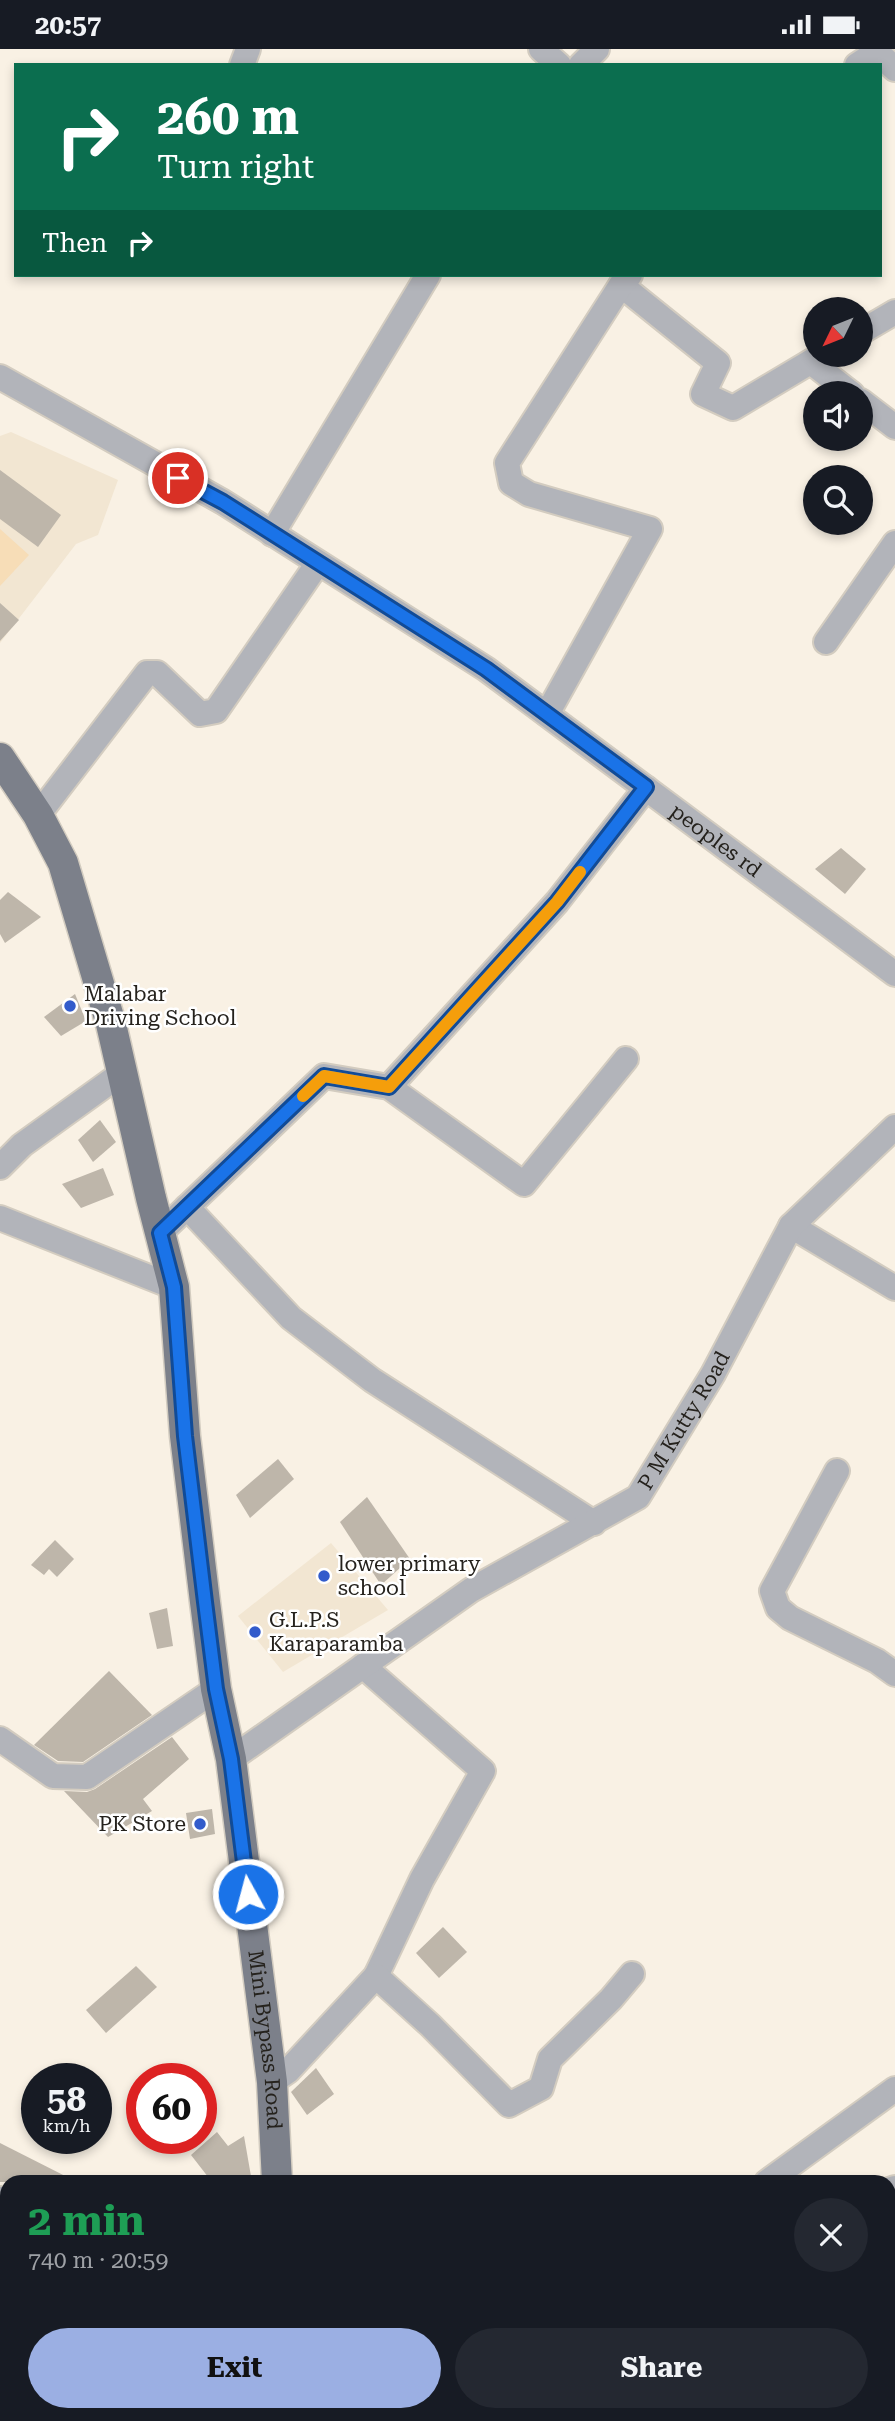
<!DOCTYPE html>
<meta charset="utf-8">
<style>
body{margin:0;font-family:"Roboto Serif",serif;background:#242831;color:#f1f3f6;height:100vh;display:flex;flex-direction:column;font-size:26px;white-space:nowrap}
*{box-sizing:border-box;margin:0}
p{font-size:23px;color:#9ea1a6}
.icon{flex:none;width:38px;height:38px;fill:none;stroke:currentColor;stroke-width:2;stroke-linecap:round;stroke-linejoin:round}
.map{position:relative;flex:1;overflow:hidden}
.panel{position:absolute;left:0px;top:2126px;width:896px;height:247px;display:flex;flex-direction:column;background:#171b24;border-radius:21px 21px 0 0;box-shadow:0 4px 10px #0003}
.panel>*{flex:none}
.banner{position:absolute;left:14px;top:14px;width:868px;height:214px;border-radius:0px;box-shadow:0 4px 10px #0003;background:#0b6e4f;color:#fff;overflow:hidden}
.needle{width:46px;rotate:227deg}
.tools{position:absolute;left:803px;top:248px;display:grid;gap:14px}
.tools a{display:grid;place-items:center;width:70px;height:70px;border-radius:50%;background:#171b24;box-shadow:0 4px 10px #0003;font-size:35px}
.speed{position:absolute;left:21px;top:2014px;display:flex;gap:14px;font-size:35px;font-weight:700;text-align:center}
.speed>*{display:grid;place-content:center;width:91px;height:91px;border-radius:50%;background:#171b24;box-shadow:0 4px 10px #0003;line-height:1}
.speed small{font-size:18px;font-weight:400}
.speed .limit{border:10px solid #d22;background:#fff;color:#111}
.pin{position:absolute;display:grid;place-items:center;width:60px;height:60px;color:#fff;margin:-30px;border:4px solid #fff;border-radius:50%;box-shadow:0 2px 7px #0007}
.me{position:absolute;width:77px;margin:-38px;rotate:353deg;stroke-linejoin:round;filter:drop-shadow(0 0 5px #0008)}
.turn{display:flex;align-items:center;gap:24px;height:147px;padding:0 28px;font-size:32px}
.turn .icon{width:91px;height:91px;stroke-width:2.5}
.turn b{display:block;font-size:49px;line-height:60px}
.then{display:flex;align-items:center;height:66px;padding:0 28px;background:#0003;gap:14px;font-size:26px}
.round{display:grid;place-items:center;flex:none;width:74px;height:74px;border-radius:37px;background:#242831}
.summary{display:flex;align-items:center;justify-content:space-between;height:119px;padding:0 28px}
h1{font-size:42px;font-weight:700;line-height:52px;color:#1e9e55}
.action{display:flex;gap:14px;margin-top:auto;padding:14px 28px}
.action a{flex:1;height:80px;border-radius:42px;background:#9bafe3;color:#111;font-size:28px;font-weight:700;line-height:80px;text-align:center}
.action a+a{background:#242831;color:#f1f3f6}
.status{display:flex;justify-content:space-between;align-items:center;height:49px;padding:0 35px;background:#171b24;direction:ltr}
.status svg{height:19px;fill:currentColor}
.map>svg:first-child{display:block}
</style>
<div class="status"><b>20:57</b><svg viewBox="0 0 49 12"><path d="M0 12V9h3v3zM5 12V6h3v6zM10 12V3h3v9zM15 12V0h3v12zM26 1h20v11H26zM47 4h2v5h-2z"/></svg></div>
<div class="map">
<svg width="895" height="2372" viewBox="0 0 895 2372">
<rect width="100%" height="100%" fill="#f9f1e4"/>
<!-- built -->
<g fill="#f2e6d2">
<path d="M11,383L118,431L98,486L76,495L0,594V387Z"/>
<path d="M331,1494L388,1561L283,1623L238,1567Z"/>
<path d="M0,2206L7,2209V2272L0,2285Z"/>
</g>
<!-- green -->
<path fill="#f7ddb7" d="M0,480L29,506L0,537Z"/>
<!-- building -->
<g fill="#beb6aa">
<path d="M0,421L61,466L38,498L0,470Z"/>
<path d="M0,554L19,571L0,592Z"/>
<path d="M841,799L866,820L845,845L815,820Z"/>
<path d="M8,843L41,868L5,894L0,885V851Z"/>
<path d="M75,945L86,972L61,987L44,968Z"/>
<path d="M100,1071L116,1093L93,1113L78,1091Z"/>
<path d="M103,1119L114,1146L81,1159L62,1135Z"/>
<path d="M278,1410L294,1430L250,1469L236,1446Z"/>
<path d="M367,1448L410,1510L381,1536L340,1473Z"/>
<path d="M55,1491L74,1510L57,1528L49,1520L44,1526L31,1516Z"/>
<path d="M167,1559L173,1597L157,1600L149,1564Z"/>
<path d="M109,1622L152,1666L83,1713L58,1712L34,1696Z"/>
<path d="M172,1688L189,1710L143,1750L152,1762L108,1788L64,1742L87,1743L95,1740Z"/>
<path d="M212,1760L215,1785L190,1790L186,1764Z"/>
<path d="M443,1878L467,1903L439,1929L416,1904Z"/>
<path d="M136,1917L157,1938L106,1984L86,1961Z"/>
<path d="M316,2019L334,2045L307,2066L291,2043Z"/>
<path d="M217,2083L228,2097L244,2087L252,2133H212L191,2106Z"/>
<path d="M0,2094L77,2133H0Z"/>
</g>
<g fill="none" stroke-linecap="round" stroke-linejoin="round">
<defs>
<g id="minor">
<path d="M541,0L559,16"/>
<path d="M242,16L248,0"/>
<path d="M581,16L597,0"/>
<path d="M857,16L877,3L895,20"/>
<path d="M621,236L718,314L703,345L733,359L822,306"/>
<path d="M861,283L895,263"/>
<path d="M811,313L852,345"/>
<path id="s1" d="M0,328L223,453L486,620L895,925"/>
<path d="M861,352L895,378"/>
<path d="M272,485L428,226"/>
<path d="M826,593L895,494"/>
<path d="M547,665L650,480L529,445L511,434L507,414L621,236L630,226"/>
<path d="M38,766L147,624H157L200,665L216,662L318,514"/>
<path d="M389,1038L557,853L646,739"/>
<path d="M0,1118L22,1096L122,1024"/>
<path d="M187,1158L291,1269L372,1331L594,1474"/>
<path d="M0,1169L174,1238"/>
<path d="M791,1177L895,1239"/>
<path d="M160,1184L324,1027L389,1038L524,1135L626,1010"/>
<path d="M837,1422L772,1542L778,1559L790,1569L877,1612L895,1625"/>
<path d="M363,1617L483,1722L422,1830L376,1927"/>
<path d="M0,1690L53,1727L87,1728L216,1640"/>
<path id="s2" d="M231,1710L471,1541L638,1448L713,1325L791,1177L895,1078"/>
<path d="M272,2033L288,2022L376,1927L430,1976L509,2056L541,2039L550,2010L611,1950L632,1925"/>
<path d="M767,2133L895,2040"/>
<path d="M889,2141L895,2139"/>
<path d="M0,2150L7,2153"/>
<path d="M0,2345L7,2341"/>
<path d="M767,2366L776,2372"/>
<path d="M415,2372L423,2366"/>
</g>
<g id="major">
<path id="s3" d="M0,709L38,766L63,814L111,975L151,1149L174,1238L185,1387L205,1553L216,1640L231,1710L272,2033L277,2133"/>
<path d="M341,2366L347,2372"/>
</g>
</defs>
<!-- minor casing -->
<use href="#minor" stroke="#d3ccc0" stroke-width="28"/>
<!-- major casing -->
<use href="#major" stroke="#d3ccc0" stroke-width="33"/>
<!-- minor -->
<use href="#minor" stroke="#b2b4ba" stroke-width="24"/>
<!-- major -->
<use href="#major" stroke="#7c808a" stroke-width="30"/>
</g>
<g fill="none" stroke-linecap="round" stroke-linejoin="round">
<defs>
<path id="route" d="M178,429L223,453L486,620L646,738L557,853L389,1038L324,1027L160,1184L174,1238L185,1387L205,1553L216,1640L231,1710L248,1845"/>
</defs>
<!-- route casing -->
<use href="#route" stroke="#114b97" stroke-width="18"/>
<!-- route -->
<use href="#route" stroke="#1a73e8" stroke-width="12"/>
<!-- slow -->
<path stroke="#f59e0b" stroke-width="12" d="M303,1047L324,1027L389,1038L557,853L580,823"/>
</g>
<!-- markers -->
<g fill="#325bcb" stroke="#fff" stroke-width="2.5">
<circle cx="70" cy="957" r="7"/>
<circle cx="324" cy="1527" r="7"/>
<circle cx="255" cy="1583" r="7"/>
<circle cx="200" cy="1775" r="7"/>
</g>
<g text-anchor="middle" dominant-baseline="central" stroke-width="5" stroke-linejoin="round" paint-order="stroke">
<!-- street labels -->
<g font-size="21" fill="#25221d" stroke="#fff">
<text stroke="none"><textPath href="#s1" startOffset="854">peoples rd</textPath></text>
<text stroke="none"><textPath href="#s2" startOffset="574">P M Kutty Road</textPath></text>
<text stroke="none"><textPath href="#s3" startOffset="1320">Mini Bypass Road</textPath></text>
</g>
<!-- poi labels -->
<g font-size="21" fill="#25221d" stroke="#fff" text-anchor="start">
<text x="84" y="945">Malabar<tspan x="84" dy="24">Driving School</tspan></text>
<text x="338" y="1515">lower primary<tspan x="338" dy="24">school</tspan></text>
<text x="269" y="1571">G.L.P.S<tspan x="269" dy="24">Karaparamba</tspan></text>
<text x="186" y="1775" text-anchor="end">PK Store</text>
</g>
</g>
</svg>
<div class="tools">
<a><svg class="needle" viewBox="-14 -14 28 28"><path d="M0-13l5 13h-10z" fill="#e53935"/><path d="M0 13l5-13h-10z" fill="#9ea1a6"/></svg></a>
<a><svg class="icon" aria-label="sound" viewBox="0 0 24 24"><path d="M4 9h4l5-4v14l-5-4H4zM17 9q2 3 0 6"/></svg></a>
<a><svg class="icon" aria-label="search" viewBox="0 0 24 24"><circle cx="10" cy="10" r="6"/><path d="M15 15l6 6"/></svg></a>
</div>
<div class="speed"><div>58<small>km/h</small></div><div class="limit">60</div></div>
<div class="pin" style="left:178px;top:429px;background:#d93025"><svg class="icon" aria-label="arrive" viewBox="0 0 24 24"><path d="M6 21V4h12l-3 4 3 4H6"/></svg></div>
<svg class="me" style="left:248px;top:1845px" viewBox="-20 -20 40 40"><circle r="17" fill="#1a73e8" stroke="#fff" stroke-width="3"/><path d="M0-11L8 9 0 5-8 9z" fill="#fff"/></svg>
<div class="banner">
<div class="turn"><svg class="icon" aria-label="right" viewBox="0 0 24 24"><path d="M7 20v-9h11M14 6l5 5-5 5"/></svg><div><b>260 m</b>Turn right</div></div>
<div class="then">Then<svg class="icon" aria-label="right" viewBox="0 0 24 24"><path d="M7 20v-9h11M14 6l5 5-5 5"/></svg></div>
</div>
<section class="panel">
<div class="summary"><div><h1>2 min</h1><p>740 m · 20:59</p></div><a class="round"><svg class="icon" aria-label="close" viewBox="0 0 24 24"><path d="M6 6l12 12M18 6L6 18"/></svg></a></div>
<div class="action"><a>Exit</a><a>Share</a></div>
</section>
</div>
